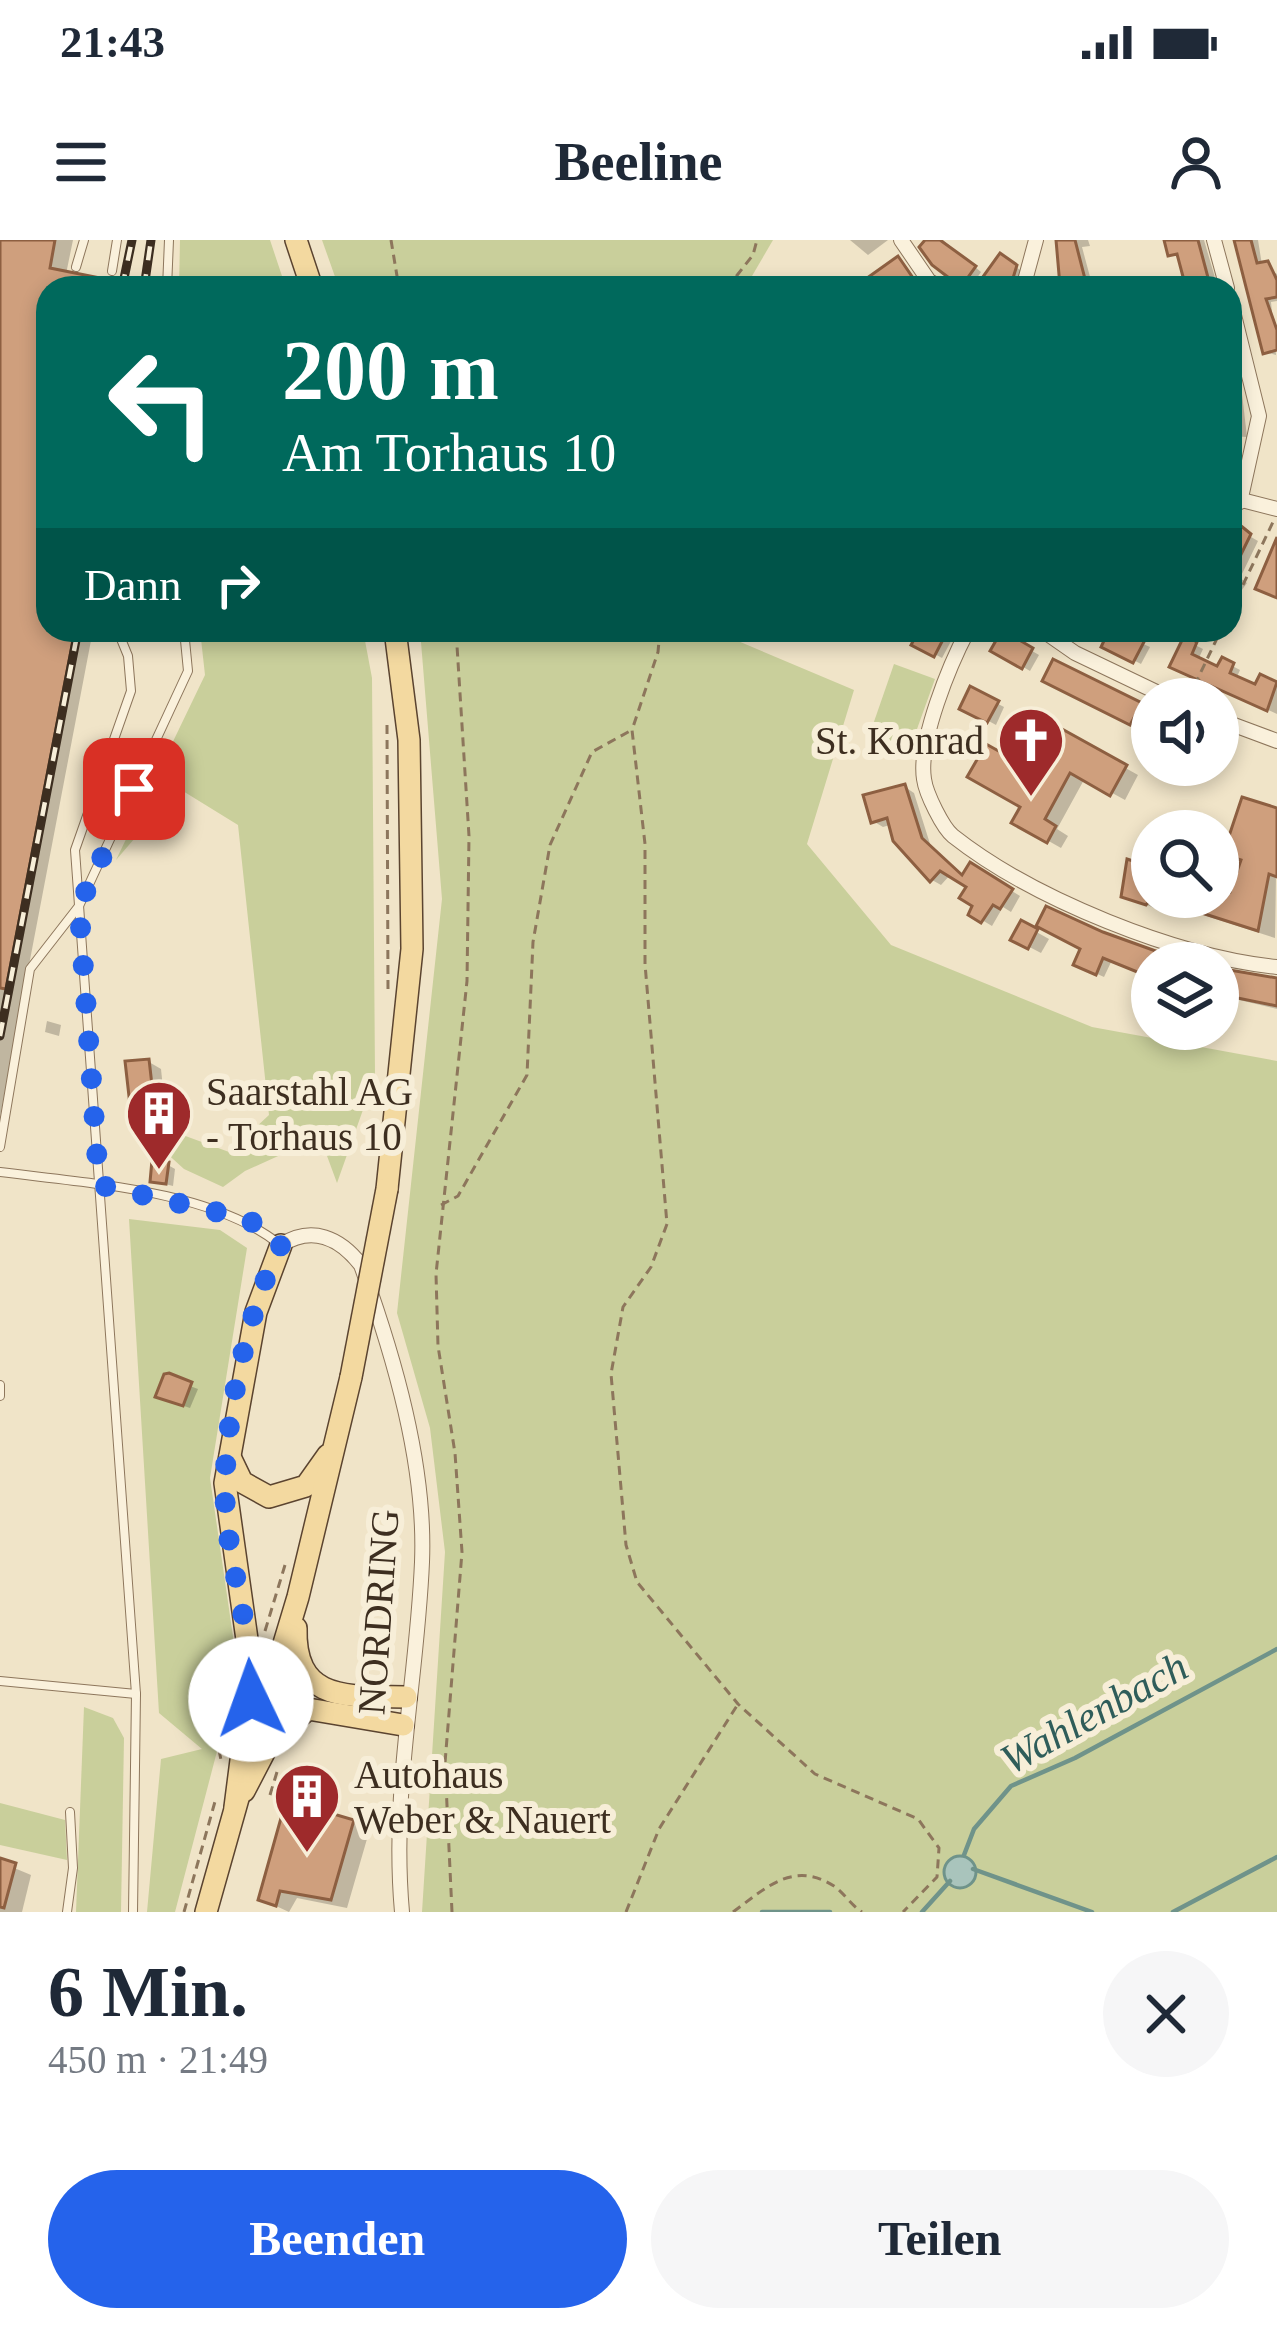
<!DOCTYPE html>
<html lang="de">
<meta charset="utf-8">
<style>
body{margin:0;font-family:"Times New Roman",serif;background:#f6f6f7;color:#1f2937;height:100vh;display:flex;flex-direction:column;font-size:45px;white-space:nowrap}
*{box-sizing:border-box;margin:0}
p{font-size:39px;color:#747a83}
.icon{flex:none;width:66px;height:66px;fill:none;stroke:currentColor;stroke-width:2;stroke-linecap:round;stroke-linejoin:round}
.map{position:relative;height:1672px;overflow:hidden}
.details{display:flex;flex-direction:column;background:#fff;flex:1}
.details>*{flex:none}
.top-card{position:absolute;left:36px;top:36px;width:1206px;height:366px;border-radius:36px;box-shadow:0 6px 18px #0003;background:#00695c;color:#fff;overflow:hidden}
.tools{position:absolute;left:1131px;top:438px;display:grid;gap:24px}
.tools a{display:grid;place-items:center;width:108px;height:108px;border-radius:50%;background:#fff;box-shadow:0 6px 18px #0003;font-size:60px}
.pin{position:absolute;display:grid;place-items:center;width:102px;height:102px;color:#fff;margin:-51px;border-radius:24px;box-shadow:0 6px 18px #0006}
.me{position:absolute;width:132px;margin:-66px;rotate:357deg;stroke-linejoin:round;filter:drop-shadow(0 0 9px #0008)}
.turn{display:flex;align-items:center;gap:42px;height:252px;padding:0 48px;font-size:54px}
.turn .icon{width:156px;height:156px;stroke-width:2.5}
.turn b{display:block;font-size:84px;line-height:102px}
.then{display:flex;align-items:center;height:114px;padding:0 48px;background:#0003;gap:24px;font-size:45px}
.round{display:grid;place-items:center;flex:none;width:126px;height:126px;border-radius:63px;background:#f6f6f7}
.headline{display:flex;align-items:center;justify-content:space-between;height:204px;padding:0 48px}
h1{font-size:72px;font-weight:800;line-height:90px}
.cta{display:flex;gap:24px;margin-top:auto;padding:24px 48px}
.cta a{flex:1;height:138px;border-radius:72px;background:#2563eb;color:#fff;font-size:48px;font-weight:800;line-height:138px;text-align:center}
.cta a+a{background:#f6f6f7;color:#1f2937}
.status{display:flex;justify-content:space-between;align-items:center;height:84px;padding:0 60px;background:#fff;direction:ltr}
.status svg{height:33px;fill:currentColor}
header{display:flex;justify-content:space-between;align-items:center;height:156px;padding:0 48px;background:#fff;font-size:54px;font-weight:800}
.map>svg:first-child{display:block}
</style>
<div class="status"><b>21:43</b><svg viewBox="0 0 49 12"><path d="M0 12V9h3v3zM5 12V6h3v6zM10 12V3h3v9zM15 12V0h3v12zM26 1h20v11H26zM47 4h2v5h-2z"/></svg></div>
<header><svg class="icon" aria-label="menu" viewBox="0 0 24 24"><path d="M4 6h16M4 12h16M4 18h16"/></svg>Beeline<svg class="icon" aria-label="person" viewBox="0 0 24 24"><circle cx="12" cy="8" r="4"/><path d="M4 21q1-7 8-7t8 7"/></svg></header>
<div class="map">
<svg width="1277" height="1672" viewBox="0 0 1277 1672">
<rect width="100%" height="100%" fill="#f0e4c8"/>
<!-- green -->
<g fill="#c9cf9b">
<path d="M180,0H270L286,48H179Z"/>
<path d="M322,0H773L745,48H339Z"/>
<path d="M200,390H363L372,438L375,836L337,943L320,897L245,931L223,947L184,929L151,899L168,852L180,894L229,912L269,875L238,585L178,548L116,620L205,435Z"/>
<path d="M420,390H712L854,450L807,604L891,705L1092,787L1277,821V1672H422L445,1312L430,1188L397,1073L442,659Z"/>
<path d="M894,424L935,439L908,514L868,499Z"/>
<path d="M129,979L220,990L247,1008L210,1238L238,1431L175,1672H147L161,1519L202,1509L159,1473Z"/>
<path d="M84,1467L113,1478L124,1498L121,1672H76Z"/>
<path d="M0,1563L65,1580L67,1620L0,1605Z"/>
</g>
<!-- water -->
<circle fill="#a9c4bc" stroke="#6f938a" stroke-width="3" cx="960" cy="1632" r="16"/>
<!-- shadow -->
<g fill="#0003">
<path d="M0,0H73L66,34L117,48H48V390H93L0,877Z"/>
<path d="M850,0H888L868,15Z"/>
<path d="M929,0H943L981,32L970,48Z"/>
<path d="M1059,0H1088L1090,6L1082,7L1093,48H1066L1058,24L1064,23Z"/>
<path d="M1167,0H1204L1218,48H1189L1181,17L1171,14Z"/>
<path d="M1237,0H1258L1262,25L1277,34V61L1271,62L1277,125L1276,115L1265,112Z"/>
<path d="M1001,17L1023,32L1017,48H1002Z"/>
<path d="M898,20L919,43L911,48H858Z"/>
<path d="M1230,90L1238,119L1247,197L1230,196Z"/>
<path d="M1230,221L1243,230L1235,250L1230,247Z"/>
<path d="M1230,285L1258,301L1240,338L1247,343L1241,351L1230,344Z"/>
<path d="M921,390H957L942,418L915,403Z"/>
<path d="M1112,390L1150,407L1141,424L1105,405Z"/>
<path d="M1003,394L1039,415L1030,431L994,410Z"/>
<path d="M1185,400L1203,409L1198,420L1219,431L1223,421L1240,430L1236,439L1257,448L1262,438L1277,444V474L1180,430Z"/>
<path d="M1054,423L1147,470L1138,487L1046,440Z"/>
<path d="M971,450L1004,467L996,485L963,467Z"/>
<path d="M1045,483L1138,535L1125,560L1085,538L1057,589L1068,596L1061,608L1015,582L1024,566L1022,527Z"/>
<path d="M905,547L914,553L931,607L965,637L971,626L1020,656L1011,672L1003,667L992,686L972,674L977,665L970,646L951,634L941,645L932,640L893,584L883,587L873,581Z"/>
<path d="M1277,571L1275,698L1166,663L1163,672L1125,655L1152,630V657H1218V651L1232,656L1243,622L1227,613Z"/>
<path d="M1048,670L1187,723H1152V737L1112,720L1104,737L1084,728V708Z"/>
<path d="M1022,684L1049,699L1041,713L1014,699Z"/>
<path d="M1218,730L1277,740V769L1218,755Z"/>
<path d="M47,781L61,785L59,796L45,792Z"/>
<path d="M149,822L161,829L166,877L146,879L134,872Z"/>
<path d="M168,925L175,929L173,946L153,941Z"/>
<path d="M166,1137L198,1149L190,1168L166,1160Z"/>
<path d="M352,1582L369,1592L347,1668L297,1658L289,1672L261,1659Z"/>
<path d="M0,1622L31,1635L22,1672H0Z"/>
</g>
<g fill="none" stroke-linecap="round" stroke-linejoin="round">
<!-- stream -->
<g stroke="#6f938a" stroke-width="4.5">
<path d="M964,1615L974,1589L1011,1546L1075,1518L1277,1409"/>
<path d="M973,1629L1092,1672"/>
<path d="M762,1672H830"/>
<path d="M922,1672L950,1641"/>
<path d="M1173,1672L1277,1617"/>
</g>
</g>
<!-- building -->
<g fill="#cf9f7d" stroke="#8d5f41" stroke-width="3">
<path d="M0,0H55L50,28L120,42V48H48V390H75L6,749L0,748Z"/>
<path d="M925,0H940L976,26L961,47L932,25L919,7Z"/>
<path d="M1056,0H1075L1085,39L1060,46Z"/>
<path d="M1164,0H1198L1210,45L1186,48L1177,14L1168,16Z"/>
<path d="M1234,0H1251L1257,23L1268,21L1277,40V57L1266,59L1277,90V110L1263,114Z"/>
<path d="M1000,13L1017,25L1010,48H997L982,38Z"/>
<path d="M898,16L913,38L899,48H853Z"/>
<path d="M1230,277L1251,294L1230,337Z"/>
<path d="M1277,297V358L1255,349Z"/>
<path d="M919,390H948L934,417L911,405Z"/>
<path d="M1002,390L1033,408L1022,429L990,411Z"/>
<path d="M1109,390H1125L1145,400L1133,423L1101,407Z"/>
<path d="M1184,396L1197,402L1192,414L1217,426L1222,417L1234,423L1230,433L1255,444L1260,434L1277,442L1267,471L1169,427Z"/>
<path d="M1053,419L1142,463L1130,485L1042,441Z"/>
<path d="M970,446L999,461L987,483L959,469Z"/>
<path d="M1044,479L1127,525L1110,556L1070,533L1045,579L1056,586L1047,603L1011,583L1020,567L967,537L986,504L1020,523Z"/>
<path d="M905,544L922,598L962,635L970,622L1013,649L1000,669L993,665L981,683L968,675L972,666L959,658L966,647L940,631L930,642L893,601L887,578L871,583L863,555Z"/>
<path d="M1242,557L1277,568V637L1269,634L1258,691L1161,660L1218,657V648L1230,652L1241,620L1223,614Z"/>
<path d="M1127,619L1152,627V657L1146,665L1121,657Z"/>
<path d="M1046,666L1103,692L1189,723H1152V738L1103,718L1096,735L1073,725L1080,709L1036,686Z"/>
<path d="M1021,680L1038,689L1028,709L1010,700Z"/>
<path d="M1218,728L1277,738V766L1218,754Z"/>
<path d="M149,819L155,872L131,874L125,821Z"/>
<path d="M152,920L169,922L166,944L150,942Z"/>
<path d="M169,1133L192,1142L183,1166L155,1157L164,1134Z"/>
<path d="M286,1560L354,1580L331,1660L280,1651L276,1666L258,1660Z"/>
<path d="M0,1618L16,1623L4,1668L0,1667Z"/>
</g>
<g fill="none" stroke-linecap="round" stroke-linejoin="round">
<defs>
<g id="service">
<path d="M76,27L84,0"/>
<path d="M112,31L117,0"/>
<path d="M167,48L169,0"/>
<path d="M111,390L119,394L128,416L131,451L75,610L136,1454L133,1672"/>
<path d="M0,907L30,729L79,666L188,431L184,390"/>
<path d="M0,932C86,943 211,950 279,1004"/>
<path d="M0,1145V1156"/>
<path d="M0,1441L136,1454"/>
<path d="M67,1672L73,1628L70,1572"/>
</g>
<g id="minor">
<path d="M901,0L929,41L941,48"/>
<path d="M1214,0L1227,48"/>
<path d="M1023,48L1036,0"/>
<path d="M1230,59L1259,176L1240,262"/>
<path d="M1230,257L1277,269"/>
<path d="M968,390C950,424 918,501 924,539C926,554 943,588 953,596C1033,659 1177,717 1277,727"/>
<path d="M1042,390L1075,413L1171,459"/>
<path d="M1218,479L1277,501"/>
<path d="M281,1005C312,985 340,998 361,1025C394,1116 426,1225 422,1322C417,1442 391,1549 402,1672"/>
</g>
<g id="primary">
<path d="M296,0L312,48"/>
<path d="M387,949L412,709L409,500L395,390"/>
<path d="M230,1217L242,1242L269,1257L306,1246L328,1215"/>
<path d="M296,1388C294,1463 349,1456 406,1457"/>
<path d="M258,1490L298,1357L351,1137"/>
<path d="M244,1551L270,1501L308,1469L403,1485"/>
<path d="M235,1567L252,1435L225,1243L256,1072L281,1005"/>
<path d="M206,1672L239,1555"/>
</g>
</defs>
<!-- service casing -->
<use href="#service" stroke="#8d765c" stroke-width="10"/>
<!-- minor casing -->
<use href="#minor" stroke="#8d765c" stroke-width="16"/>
<!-- primary casing -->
<use href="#primary" stroke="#5b4430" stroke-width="24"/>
<!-- path -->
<g stroke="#8d765c" stroke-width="3" stroke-dasharray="9 6" stroke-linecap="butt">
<path d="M391,0L399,48"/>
<path d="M727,48L753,15L757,0"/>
<path d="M1230,372L1273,282"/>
<path d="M660,390L658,412L632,490L645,604V724L667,984L651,1027L623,1067L611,1134L626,1305L637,1342L738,1464L815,1534L918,1579L939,1608L937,1637L903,1672"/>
<path d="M1188,459L1221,390"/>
<path d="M387,485L388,752"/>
<path d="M441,965L458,956L527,835L533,702L550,605L592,512L630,491"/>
<path d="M265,1391L285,1325"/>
<path d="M219,1510L221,1520"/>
<path d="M270,1555L277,1532"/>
<path d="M184,1672L216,1558"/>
<path d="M452,1672L445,1523L462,1312L455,1213L438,1106L436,1034L467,741L469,596L456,390"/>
<path d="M626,1672L659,1589L738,1464"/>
<path d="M733,1672C766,1648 793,1620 834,1646C844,1653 851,1665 862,1672"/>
</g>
<!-- service -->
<use href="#service" stroke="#faf1dc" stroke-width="8"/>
<!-- minor -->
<use href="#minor" stroke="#faf1dc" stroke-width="14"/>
<!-- primary -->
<use href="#primary" stroke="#f3d9a0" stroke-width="21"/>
<defs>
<g id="rail">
<path d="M122,48L132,0"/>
<path d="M144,48L151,0"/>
<path d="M0,796L78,390"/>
</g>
</defs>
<!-- rail casing -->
<use href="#rail" stroke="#3d2e20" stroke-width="9"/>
<!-- rail -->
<use href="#rail" stroke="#f7eed8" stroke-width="4.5" stroke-dasharray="14" stroke-linecap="butt"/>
<defs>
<path id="primary-bridge" d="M351,1137L387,949"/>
</defs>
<!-- primary-bridge casing -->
<use href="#primary-bridge" stroke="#5b4430" stroke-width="24" stroke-linecap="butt"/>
<!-- primary-bridge -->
<use href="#primary-bridge" stroke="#f3d9a0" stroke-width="21"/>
</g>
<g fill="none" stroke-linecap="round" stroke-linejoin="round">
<!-- route -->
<path stroke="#2563eb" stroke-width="21" stroke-dasharray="0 37.8" d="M134,549L79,666L99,945L248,979L281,1005C245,1073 217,1208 227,1285C234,1343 253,1400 251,1459"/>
</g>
<!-- icons -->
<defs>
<symbol id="church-pin" viewBox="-11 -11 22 30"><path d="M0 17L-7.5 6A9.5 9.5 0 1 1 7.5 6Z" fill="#9e2a2b" stroke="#f7eed8"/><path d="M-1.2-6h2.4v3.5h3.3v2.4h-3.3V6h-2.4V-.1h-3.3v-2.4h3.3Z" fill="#fff"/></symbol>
<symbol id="building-pin" viewBox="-11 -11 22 30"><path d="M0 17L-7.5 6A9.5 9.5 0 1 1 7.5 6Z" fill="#9e2a2b" stroke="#f7eed8"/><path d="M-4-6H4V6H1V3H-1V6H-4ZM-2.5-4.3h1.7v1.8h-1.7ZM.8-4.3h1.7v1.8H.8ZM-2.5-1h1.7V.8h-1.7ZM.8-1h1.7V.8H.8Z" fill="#fff"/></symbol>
</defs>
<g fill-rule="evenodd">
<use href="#church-pin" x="993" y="462" width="76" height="104"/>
<use href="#building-pin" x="121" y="835" width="76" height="104"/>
<use href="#building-pin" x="269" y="1518" width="76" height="104"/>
</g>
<g text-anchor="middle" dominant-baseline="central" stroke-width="12" stroke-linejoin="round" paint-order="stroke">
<!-- poi labels -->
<g font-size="39" fill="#3d2e20" stroke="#f7eed8" text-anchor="start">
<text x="984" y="500" text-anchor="end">St. Konrad</text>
<text x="206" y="851">Saarstahl AG<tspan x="206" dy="45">- Torhaus 10</tspan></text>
<text x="354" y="1534">Autohaus<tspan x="354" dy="45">Weber &amp; Nauert</tspan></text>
</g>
<!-- street labels -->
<g font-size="39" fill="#3d2e20" stroke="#f7eed8">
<text transform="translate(378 1372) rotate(-86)">NORDRING</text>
</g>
<!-- water labels -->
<g font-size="42" font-style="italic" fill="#2f5d5a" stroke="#f7eed8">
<text transform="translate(1094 1473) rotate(-29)">Wahlenbach</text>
</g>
</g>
</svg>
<div class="tools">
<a><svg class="icon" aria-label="sound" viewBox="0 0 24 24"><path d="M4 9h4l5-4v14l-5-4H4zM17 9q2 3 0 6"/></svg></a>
<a><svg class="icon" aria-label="search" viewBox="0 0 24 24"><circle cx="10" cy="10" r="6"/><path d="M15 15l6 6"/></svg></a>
<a><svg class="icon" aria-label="layers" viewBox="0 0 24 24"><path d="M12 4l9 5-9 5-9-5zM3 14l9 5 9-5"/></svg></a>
</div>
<div class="pin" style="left:134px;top:549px;background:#d93025"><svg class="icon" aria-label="arrive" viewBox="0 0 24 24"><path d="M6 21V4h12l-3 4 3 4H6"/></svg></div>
<svg class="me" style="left:251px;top:1459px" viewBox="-20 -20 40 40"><circle r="19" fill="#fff"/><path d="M0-13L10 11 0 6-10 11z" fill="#2563eb"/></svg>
<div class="top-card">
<div class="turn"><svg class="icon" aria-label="left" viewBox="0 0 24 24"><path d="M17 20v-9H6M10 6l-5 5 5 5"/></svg><div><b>200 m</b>Am Torhaus 10</div></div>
<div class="then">Dann<svg class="icon" aria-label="right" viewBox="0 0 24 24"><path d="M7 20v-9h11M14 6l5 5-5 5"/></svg></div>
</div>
</div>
<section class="details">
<div class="headline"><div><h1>6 Min.</h1><p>450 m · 21:49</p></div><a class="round"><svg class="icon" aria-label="close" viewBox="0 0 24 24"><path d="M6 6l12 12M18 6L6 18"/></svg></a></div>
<div class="cta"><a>Beenden</a><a>Teilen</a></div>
</section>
